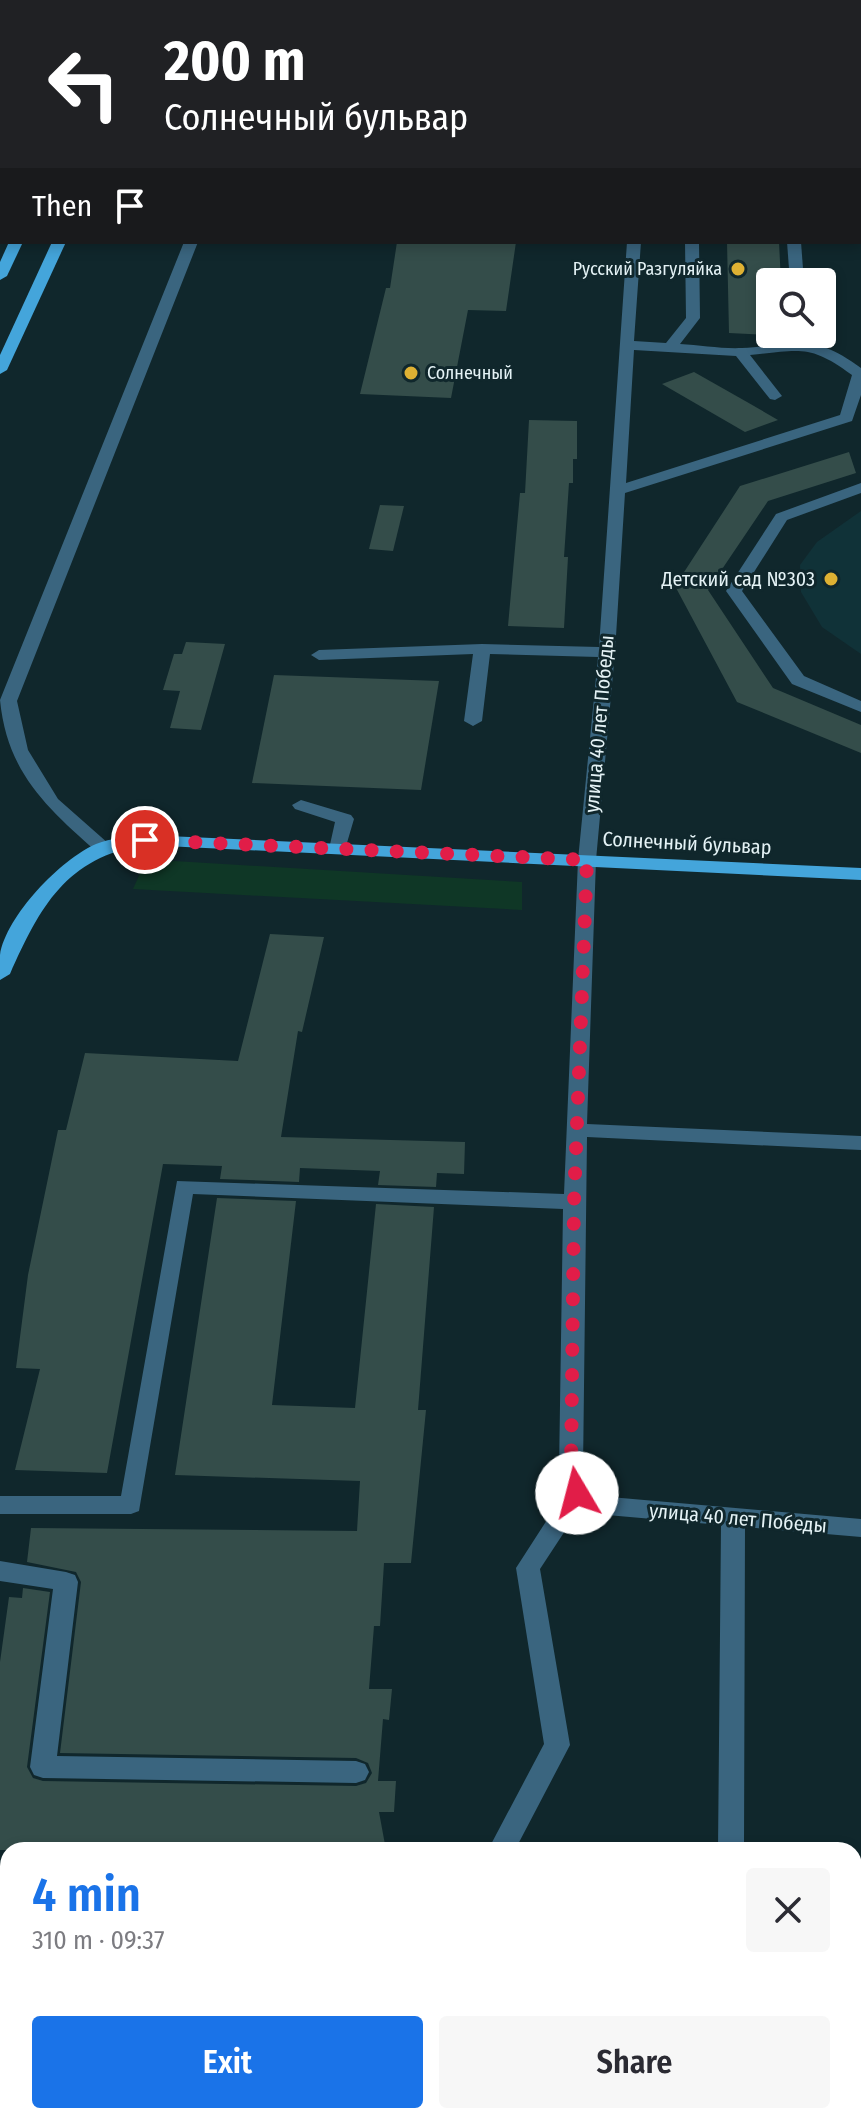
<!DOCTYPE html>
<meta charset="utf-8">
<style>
body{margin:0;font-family:"Fira Sans Condensed",sans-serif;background:#f7f7f7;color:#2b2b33;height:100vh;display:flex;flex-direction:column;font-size:30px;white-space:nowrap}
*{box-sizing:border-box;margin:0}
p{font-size:26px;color:#7c7c81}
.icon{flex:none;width:44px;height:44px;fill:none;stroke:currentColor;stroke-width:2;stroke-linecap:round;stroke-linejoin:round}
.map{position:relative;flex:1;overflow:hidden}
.panel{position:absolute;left:0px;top:1842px;width:862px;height:282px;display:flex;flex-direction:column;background:#fff;border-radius:24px 24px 0 0;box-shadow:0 4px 12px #0003}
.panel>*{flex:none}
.guide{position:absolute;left:0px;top:0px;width:862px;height:244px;box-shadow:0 4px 12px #0003;background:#202124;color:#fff;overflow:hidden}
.tools{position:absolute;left:756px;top:268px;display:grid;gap:16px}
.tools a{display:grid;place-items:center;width:80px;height:80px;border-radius:8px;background:#fff;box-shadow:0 4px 12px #0003;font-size:40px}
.pin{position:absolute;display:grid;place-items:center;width:68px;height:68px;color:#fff;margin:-34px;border:4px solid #fff;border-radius:50%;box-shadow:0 2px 8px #0007}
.me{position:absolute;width:88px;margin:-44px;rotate:352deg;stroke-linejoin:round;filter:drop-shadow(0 0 6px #0008)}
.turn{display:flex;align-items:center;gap:28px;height:168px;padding:0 32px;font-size:36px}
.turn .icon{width:104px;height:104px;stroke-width:2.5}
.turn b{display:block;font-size:56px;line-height:68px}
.then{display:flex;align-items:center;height:76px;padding:0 32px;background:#0003;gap:16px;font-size:30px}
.round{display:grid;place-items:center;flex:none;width:84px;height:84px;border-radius:8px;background:#f7f7f7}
.head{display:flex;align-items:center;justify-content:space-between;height:136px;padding:0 32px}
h1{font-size:48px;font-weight:600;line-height:60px;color:#1a73e8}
.button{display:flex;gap:16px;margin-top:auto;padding:16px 32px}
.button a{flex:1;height:92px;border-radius:8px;background:#1a73e8;color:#fff;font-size:32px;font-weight:600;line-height:92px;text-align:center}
.button a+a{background:#f7f7f7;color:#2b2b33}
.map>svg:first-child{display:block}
</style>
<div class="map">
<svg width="861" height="2123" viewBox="0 0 861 2123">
<rect width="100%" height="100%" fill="#10272c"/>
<!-- built -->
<path fill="#103238" d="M861,511V654L822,627L801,592L800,565L817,542Z"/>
<!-- green -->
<path fill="#0f3726" d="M174,861L522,882V910L133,889L142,869Z"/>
<!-- building -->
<g fill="#344d4a">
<path d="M397,242H516L506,311L468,310L451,398L360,394L386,288H390Z"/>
<path d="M727,242H779L781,282H770V335L729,333Z"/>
<path d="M694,372L747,402L778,420L745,432L662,384Z"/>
<path d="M529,420L577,421V459H573V483H569L564,557H568L564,628L508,626L520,493H525Z"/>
<path d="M849,452L856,473L768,501L708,590L773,688L861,725V753L737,702L675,586L740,486Z"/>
<path d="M380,505L404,506L393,551L369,549Z"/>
<path d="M186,642L225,644L201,730L170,728L180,691L163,690L174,654H182Z"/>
<path d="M274,675L439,681L421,790L252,783Z"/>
<path d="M270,934L324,937L302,1032L298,1031L281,1137L465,1142L464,1174L437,1173L436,1187L378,1185L380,1171L300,1168L299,1182L220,1179L222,1166L163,1164L107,1473L15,1470L40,1369L16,1368L28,1275L58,1130H66L85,1053L238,1061Z"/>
<path d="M217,1198L296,1201L272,1405L355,1408L376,1204L434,1207L418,1410H426L411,1563H384L380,1626H374L369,1689H392L389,1720L383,1719L378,1781H396L394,1812H379L386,1850H0V1662L9,1597L22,1598L23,1588L50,1592L27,1767L33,1778L43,1781L356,1786L366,1783L372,1773L368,1763L356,1758L60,1753L81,1582L76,1572L27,1562L31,1528L357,1531L360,1481L175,1475Z"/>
</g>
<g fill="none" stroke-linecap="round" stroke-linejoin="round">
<!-- minor -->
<g fill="#3a657f" fill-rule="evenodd">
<rect x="278" y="0" width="12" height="2"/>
<rect x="644" y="0" width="12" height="2"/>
<rect x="860" y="35" width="1" height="6"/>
<rect x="860" y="169" width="1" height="9"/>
<path d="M184,242H198L17,701L28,750L58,799L109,844L112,848L103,853L97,852C46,807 7,772 0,700Z"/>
<path d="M627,242H641L634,341L666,343L686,318L685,242H699L700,318L680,344C700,345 722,349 742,348C798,345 812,332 861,368V395L852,421L625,493L615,652L596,860L587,1124L861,1136V1150L587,1137L583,1470L587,1487L610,1497L861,1519V1537L745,1527L744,1850H718L721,1525L607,1515L582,1505L540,1569L570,1745L515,1850H488L544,1744L516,1568L565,1492L559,1470L563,1209L193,1194L139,1511L131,1514H0V1496H121L177,1181L564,1194L578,860L598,657L490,654L482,721L473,726L464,721L473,654L319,660L311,655L319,650L482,644L599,647ZM634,350L736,356L770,399L775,400L782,396L750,355C801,350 810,344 852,375L840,415L626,483Z"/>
<path d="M787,242H801L804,282H790Z"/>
<path d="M861,483V493L787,520L742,591L804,676L861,701V712L792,684L726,591L776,514Z"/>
<path d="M301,800L351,815L354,819L344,853H332L329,849L335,822L295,809L292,805Z"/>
<path d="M0,1561L66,1572L75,1575L78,1582L57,1756L356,1761L365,1764L369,1772L365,1780L356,1783L43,1778L34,1775L30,1767L53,1589L0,1581Z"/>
<rect x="854" y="2065" width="7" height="26"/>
<path d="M156,2116H216L213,2123H153Z"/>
</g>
<!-- major -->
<g fill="#44a5db" fill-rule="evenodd">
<path d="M97,0H109L96,2Z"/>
<rect x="132" y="0" width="12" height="2"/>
<path d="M9,242H23L7,276L0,280V262Z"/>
<path d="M52,242H66L7,370L0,374V355Z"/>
<path d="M145,835L861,868V880L145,845C66,857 40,907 10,974L0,980C0,972 0,963 0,955C6,916 61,859 96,844C111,838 129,837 145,835Z"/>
</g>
</g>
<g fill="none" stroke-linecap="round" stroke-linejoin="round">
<!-- route -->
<path stroke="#e11d48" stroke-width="14" stroke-dasharray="0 25.2" d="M145,840L587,860L574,1202L571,1470L577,1493"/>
</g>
<!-- markers -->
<g fill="#deb133" stroke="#10272c" stroke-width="3">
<circle cx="738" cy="269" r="8"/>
<circle cx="411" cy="373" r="8"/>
<circle cx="831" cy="579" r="8"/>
</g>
<g text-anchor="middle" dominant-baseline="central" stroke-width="6" stroke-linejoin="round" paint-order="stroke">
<!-- far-poi labels -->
<g font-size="18" fill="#e4f2f5" stroke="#10272c" text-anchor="end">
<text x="722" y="269">Русский Разгуляйка</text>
<text x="427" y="373" text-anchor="start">Солнечный</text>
</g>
<!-- poi labels -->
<g font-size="20" fill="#e4f2f5" stroke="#10272c" text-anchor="end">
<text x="815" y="579">Детский сад №303</text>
</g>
<!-- street labels -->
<g font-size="20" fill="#e4f2f5" stroke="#10272c">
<text transform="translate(599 724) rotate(-85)">улица 40 лет Победы</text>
<text transform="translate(687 843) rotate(3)">Солнечный бульвар</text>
<text transform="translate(738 1518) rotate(5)">улица 40 лет Победы</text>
</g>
</g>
</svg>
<div class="tools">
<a><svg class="icon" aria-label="search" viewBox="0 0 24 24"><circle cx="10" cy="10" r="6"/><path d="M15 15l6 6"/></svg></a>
</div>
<div class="pin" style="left:145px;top:840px;background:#d93025"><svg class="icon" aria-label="arrive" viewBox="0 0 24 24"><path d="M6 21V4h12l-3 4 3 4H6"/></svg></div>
<svg class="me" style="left:577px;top:1493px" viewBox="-20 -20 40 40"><circle r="19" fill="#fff"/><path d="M0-13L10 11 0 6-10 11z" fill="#e11d48"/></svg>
<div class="guide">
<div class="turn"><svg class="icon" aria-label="left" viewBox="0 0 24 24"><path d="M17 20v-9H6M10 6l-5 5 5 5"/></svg><div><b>200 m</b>Солнечный бульвар</div></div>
<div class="then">Then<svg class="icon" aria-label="arrive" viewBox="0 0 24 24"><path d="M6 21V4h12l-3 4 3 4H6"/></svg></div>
</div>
<section class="panel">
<div class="head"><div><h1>4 min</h1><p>310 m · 09:37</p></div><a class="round"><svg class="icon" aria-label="close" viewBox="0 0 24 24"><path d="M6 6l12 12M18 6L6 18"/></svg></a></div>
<div class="button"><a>Exit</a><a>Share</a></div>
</section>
</div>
